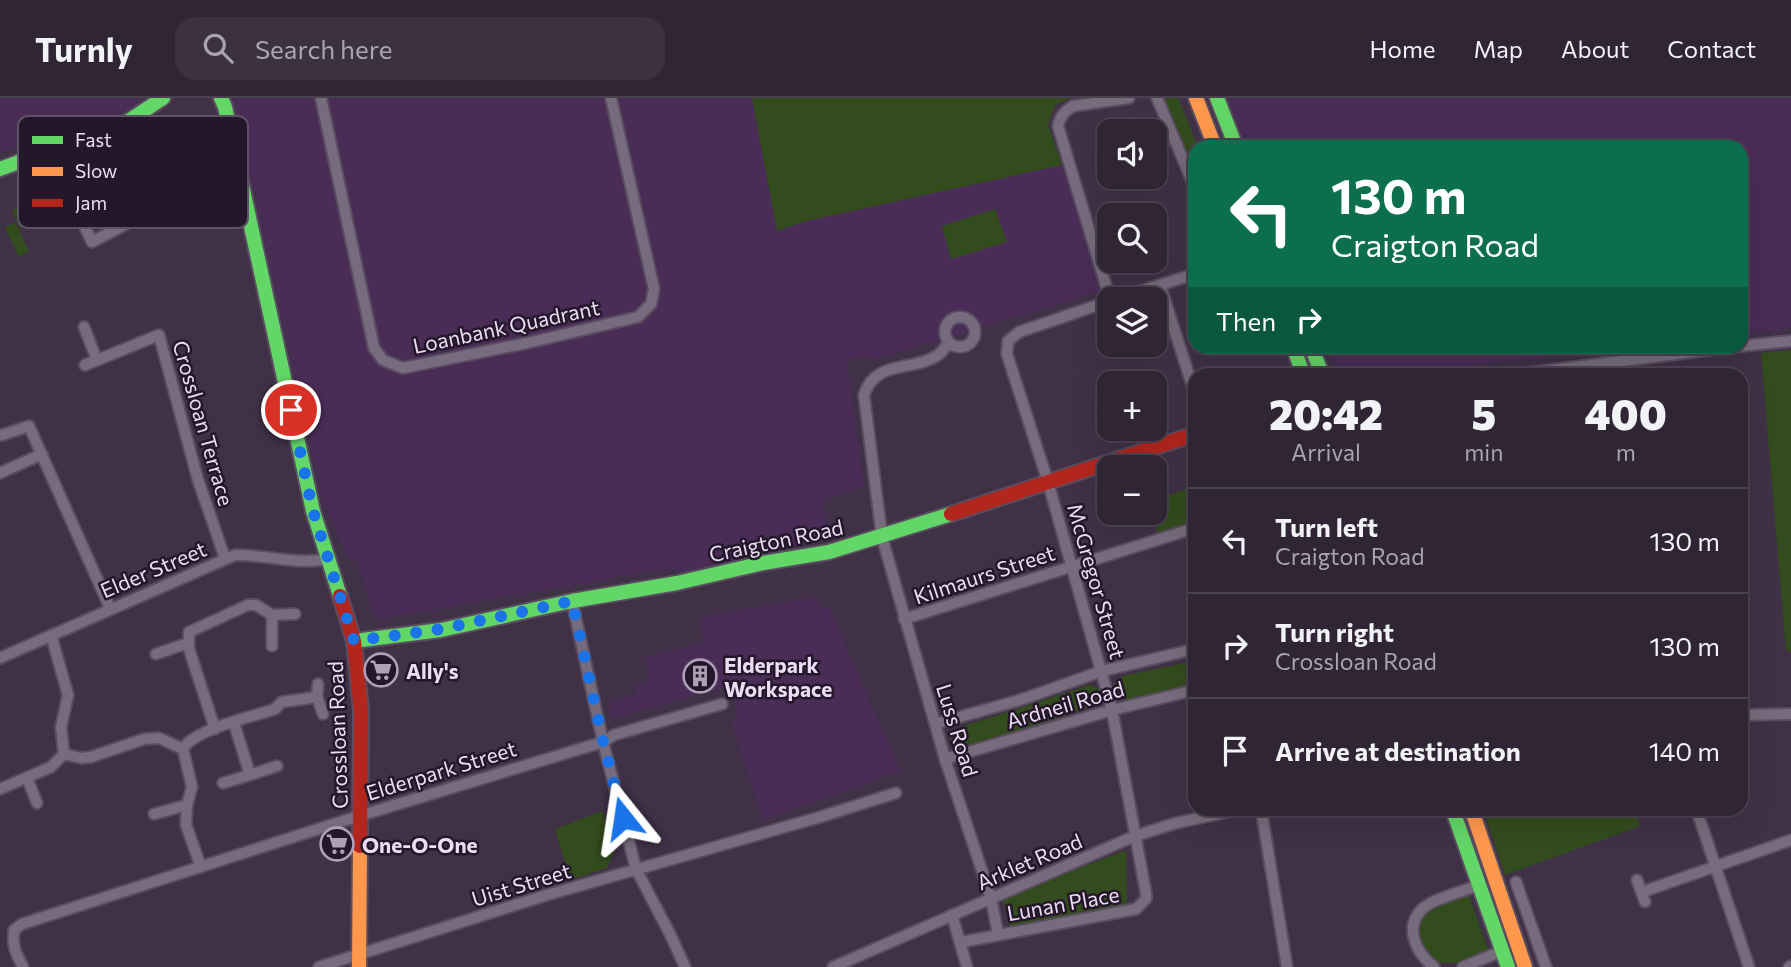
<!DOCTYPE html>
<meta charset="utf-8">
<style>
body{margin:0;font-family:Commissioner,sans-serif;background:#3c3141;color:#f1f3f6;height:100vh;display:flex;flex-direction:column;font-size:26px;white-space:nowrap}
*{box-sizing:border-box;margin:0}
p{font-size:23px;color:#a8a5ad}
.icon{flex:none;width:38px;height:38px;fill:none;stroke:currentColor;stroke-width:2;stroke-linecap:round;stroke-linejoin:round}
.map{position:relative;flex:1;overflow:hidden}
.details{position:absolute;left:1188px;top:270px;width:560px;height:448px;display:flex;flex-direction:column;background:#302535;border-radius:21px;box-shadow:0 7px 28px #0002,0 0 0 2px #4b4250}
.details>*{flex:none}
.hud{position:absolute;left:1188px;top:42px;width:560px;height:214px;border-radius:21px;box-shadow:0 7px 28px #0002,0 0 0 2px #4b4250;background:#0b6e4f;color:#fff;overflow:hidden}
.buttons{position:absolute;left:1097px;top:21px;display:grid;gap:14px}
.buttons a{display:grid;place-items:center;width:70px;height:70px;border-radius:14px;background:#302535;box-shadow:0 7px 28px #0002,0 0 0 2px #4b4250;font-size:35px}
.pin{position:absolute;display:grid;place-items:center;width:60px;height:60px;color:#fff;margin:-30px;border:4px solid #fff;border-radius:50%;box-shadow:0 2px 7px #0007}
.me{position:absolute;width:77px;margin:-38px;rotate:345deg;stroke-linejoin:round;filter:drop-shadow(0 0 5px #0008)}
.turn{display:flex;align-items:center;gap:24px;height:147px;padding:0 28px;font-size:32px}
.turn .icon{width:91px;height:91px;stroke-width:2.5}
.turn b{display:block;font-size:49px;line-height:60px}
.then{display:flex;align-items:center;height:66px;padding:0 28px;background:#0003;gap:14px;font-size:26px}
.eta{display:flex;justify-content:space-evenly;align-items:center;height:119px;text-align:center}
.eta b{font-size:42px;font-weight:800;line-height:49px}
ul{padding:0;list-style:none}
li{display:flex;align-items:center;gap:21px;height:105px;padding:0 28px;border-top:2px solid #4b4250}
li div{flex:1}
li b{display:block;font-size:26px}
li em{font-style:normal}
header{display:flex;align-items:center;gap:42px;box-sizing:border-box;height:98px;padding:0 35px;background:#302535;border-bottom:2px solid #4b4250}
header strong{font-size:33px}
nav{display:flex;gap:38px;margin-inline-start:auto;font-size:24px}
.search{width:490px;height:63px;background:#3c3141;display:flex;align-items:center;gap:18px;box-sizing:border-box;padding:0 24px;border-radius:21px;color:#a8a5ad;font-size:26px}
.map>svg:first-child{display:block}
</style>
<header>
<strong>Turnly</strong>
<div class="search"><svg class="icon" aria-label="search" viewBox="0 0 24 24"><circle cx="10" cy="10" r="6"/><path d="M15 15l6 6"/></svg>Search here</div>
<nav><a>Home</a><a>Map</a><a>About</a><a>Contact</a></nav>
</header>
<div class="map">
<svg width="1791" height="869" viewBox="0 0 1791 869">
<rect width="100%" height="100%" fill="#403147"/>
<!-- built -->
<g fill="#492d57">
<path d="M0,0H144L135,8L90,30L0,54Z"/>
<path d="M232,0H752L778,133L806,123L1062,67L1102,193L877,261L856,259L847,263L864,389L824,401L828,441L683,474L665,471L381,521L372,514L358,463L348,461L322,401Z"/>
<path d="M1228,0H1791V230L1741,236V49H1247Z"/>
<path d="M1327,249H1631L1401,276H1338Z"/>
<path d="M816,499L819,509L829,510L900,673L764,722L731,622L739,618L729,588L611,621L609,605L637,596L635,588L650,584L646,560L704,544L700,519Z"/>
</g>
<!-- green -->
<g fill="#334c1d">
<path d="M752,0H1071L1055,7L1048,27L1062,67L806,123L777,133Z"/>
<path d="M1160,0H1178L1198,49H1195V79Z"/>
<path d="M44,98L52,117L20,131L12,112Z"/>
<path d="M995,111L1007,144L951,161L942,128Z"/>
<path d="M15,124L29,153L19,159L5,130Z"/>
<path d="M1791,252V553H1786L1761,255Z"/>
<path d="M1195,388V424L1158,437L1151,415H1155V402Z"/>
<path d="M1195,563V587L1129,602L1117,599L1114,586L1123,578Z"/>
<path d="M1090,587L1098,590L1100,602L1083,612L966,649H953L950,639L955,631Z"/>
<path d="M1490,711H1634L1640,728L1505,777L1484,713Z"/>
<path d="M602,713L615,752L607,770L570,782L555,731Z"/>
<path d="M1126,752L1127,807L1011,831L1002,800Z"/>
<path d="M1467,792L1490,857C1473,864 1438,869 1424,861C1417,852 1417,833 1414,823L1426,808Z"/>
</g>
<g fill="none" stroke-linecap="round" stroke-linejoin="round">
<defs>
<g id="street">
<path d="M321,0L374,250L383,262L403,270L527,245L638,219L651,206L654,191L611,0"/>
<path d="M1157,0L1195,90"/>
<path d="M56,51L73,103L92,144L126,126L99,76L69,88"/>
<path d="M1160,187L1195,296"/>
<path d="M1110,201L1058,28C1060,18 1065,13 1073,8L1129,0"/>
<path d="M1115,201L1195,176"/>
<circle cx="960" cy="234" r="15"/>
<path d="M84,229L97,262"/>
<path d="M949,245C946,248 942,254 938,257C914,274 875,261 864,297L882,439L945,661L991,800L998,836"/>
<path d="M1741,248L1791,243"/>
<path d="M85,267L159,237L198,382L225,460"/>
<path d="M1521,276L1739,248"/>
<path d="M2,337L29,328L110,510"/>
<path d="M0,375L42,356"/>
<path d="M572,503L603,644L636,771L671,838L685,869"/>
<path d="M272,517V548"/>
<path d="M904,521L1195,430"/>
<path d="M156,556L188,545"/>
<path d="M0,560L235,457C270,457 293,467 328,461"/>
<path d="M318,586L317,599L323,616"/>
<path d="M1741,617L1791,616"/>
<path d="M935,626L1023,601L1102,573L1195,551"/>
<path d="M215,631L189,551V534L248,507H256L272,517L295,516"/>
<path d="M64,656L81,660L91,659L144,641L159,640L183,651"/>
<path d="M945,661L1112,612L1195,592"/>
<path d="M250,677L277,668"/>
<path d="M27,680L37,705"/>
<path d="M223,685L250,677L234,625"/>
<path d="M0,691L51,669L64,656L61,629L68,597L51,537"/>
<path d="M1261,710L1287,869"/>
<path d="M1696,710L1749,869"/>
<path d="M154,716L187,707"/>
<path d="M201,769L186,727L187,707L192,689L183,651C194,631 252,619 275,611L282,604L317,599"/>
<path d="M1637,782L1645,804"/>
<path d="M1516,784L1546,869"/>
<path d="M1642,794L1791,742"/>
<path d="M952,817L967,869"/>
<path d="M962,844L1136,811L1146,801V795L1112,612L1048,384L1007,256L1008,243L1019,234L1110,203"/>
<path d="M23,869C16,856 12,848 14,832L22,826L362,717L603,644L614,637L722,606"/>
<path d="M319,869L547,797L820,719L896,695"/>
<path d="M833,869L1135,738L1176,725L1246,710"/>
<path d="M1434,869C1415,854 1402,826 1426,808C1436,800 1467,792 1479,787"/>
<path d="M1463,869L1502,853"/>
<path d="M1789,869L1791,868"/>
</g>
<g id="fast">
<path d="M221,0L225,9L313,413L340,498"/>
<path d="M1217,0L1236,49"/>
<path d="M0,71L127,24L163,0"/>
<path d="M1293,248L1303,276"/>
<path d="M1311,248L1322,276"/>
<path d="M354,543L441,532L572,503L677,485L763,465L829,454L951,416"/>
<path d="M1452,710L1508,869"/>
</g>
<g id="slow">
<path d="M1196,0L1215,49"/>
<path d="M1471,710L1525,869"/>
<path d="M359,869L360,748"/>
</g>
<g id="jam">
<path d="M951,416L1195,336"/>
<path d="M340,498L354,543L361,613L360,748"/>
</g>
</defs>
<!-- street casing -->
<use href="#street" stroke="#5a4d60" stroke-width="14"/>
<!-- fast casing -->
<use href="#fast" stroke="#5a4d60" stroke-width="18"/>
<!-- slow casing -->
<use href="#slow" stroke="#5a4d60" stroke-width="18"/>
<!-- jam casing -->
<use href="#jam" stroke="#5a4d60" stroke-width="18"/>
<!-- street -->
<use href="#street" stroke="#776c7d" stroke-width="10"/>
<!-- fast -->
<use href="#fast" stroke="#63d668" stroke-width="14"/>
<!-- slow -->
<use href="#slow" stroke="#ff974d" stroke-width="14"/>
<!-- jam -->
<use href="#jam" stroke="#b3261e" stroke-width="14"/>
</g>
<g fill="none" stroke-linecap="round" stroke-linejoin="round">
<!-- route -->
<path stroke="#1a73e8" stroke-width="12" stroke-dasharray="0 21.6" d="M291,312L313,413L354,543L441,531L572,503L603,643L623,720"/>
</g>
<!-- icons -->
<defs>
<symbol id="supermarket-ring" viewBox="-11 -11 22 22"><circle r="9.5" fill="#231729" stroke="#b0a0b8" stroke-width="1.5"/><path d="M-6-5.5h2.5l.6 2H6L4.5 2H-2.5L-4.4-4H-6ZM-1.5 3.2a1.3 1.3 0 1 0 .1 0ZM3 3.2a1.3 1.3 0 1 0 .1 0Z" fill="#b0a0b8"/></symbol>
<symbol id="building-ring" viewBox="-11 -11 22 22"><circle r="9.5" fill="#231729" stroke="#b0a0b8" stroke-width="1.5"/><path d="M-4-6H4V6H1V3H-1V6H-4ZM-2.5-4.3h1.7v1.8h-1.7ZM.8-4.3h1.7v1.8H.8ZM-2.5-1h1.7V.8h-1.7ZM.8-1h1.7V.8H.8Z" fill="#b0a0b8"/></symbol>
</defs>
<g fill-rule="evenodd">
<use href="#supermarket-ring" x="362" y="553" width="38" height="38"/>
<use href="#building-ring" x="681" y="559" width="38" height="38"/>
<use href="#supermarket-ring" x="318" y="727" width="38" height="38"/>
</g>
<g text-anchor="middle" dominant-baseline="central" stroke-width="5" stroke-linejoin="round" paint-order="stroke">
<!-- street labels -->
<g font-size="21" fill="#ecdcf5" stroke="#231729">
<text transform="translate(506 228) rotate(-12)">Loanbank Quadrant</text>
<text transform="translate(204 325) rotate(74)">Crossloan Terrace</text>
<text transform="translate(776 442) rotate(-12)">Craigton Road</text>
<text transform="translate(153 471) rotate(-23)">Elder Street</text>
<text transform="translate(984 476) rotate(-18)">Kilmaurs Street</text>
<text transform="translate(1097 483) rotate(74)">McGregor Street</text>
<text transform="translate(1065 606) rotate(-16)">Ardneil Road</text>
<text transform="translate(958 632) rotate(73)">Luss Road</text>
<text transform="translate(337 637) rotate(-92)">Crossloan Road</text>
<text transform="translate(441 672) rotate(-17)">Elderpark Street</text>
<text transform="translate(1029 763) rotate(-23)">Arklet Road</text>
<text transform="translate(521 786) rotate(-17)">Uist Street</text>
<text transform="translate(1063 805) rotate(-10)">Lunan Place</text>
</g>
<!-- poi labels -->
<g font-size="21" font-weight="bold" fill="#ecdcf5" stroke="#231729" text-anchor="start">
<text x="724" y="566">Elderpark<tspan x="724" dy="24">Workspace</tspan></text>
<text x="406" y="572">Ally's</text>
<text x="362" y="746">One-O-One</text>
</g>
</g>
<!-- legend -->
<rect x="18" y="18" width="230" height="112" rx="10" fill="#231729" stroke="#5f5266" stroke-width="2"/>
<rect x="32" y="38" width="31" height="8" fill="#63d668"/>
<rect x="32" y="69" width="31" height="9" fill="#ff974d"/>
<rect x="32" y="101" width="31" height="8" fill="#b3261e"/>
<g font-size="19" fill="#ecdcf5">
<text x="75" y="49">Fast</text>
<text x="75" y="80">Slow</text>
<text x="75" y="112">Jam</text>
</g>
</svg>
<div class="buttons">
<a><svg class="icon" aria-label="sound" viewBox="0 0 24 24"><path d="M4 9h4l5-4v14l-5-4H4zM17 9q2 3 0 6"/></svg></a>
<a><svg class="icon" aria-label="search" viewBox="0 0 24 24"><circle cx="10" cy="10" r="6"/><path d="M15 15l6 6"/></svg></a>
<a><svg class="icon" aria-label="layers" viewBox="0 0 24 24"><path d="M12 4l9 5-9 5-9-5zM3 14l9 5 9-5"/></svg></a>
<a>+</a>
<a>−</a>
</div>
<div class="pin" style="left:291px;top:312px;background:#d93025"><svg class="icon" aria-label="arrive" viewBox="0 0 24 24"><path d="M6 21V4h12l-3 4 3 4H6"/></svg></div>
<svg class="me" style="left:623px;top:720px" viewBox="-20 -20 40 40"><path d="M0-17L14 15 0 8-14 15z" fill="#1a73e8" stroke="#fff" stroke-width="4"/></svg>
<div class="hud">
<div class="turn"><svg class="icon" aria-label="left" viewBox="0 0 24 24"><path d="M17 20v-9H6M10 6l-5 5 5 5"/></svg><div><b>130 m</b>Craigton Road</div></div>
<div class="then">Then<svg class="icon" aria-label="right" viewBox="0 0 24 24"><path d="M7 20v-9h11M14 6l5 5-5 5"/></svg></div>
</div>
<section class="details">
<div class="eta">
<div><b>20:42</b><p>Arrival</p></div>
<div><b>5</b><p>min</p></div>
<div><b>400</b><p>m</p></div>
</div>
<ul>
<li><svg class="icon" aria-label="left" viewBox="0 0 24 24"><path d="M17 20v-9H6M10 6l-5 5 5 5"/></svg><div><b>Turn left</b><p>Craigton Road</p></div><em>130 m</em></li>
<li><svg class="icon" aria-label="right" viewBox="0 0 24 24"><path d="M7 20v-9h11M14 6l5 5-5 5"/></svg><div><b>Turn right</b><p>Crossloan Road</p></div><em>130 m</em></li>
<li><svg class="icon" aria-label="arrive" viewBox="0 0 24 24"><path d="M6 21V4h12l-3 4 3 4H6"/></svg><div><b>Arrive at destination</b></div><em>140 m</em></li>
</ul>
</section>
</div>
